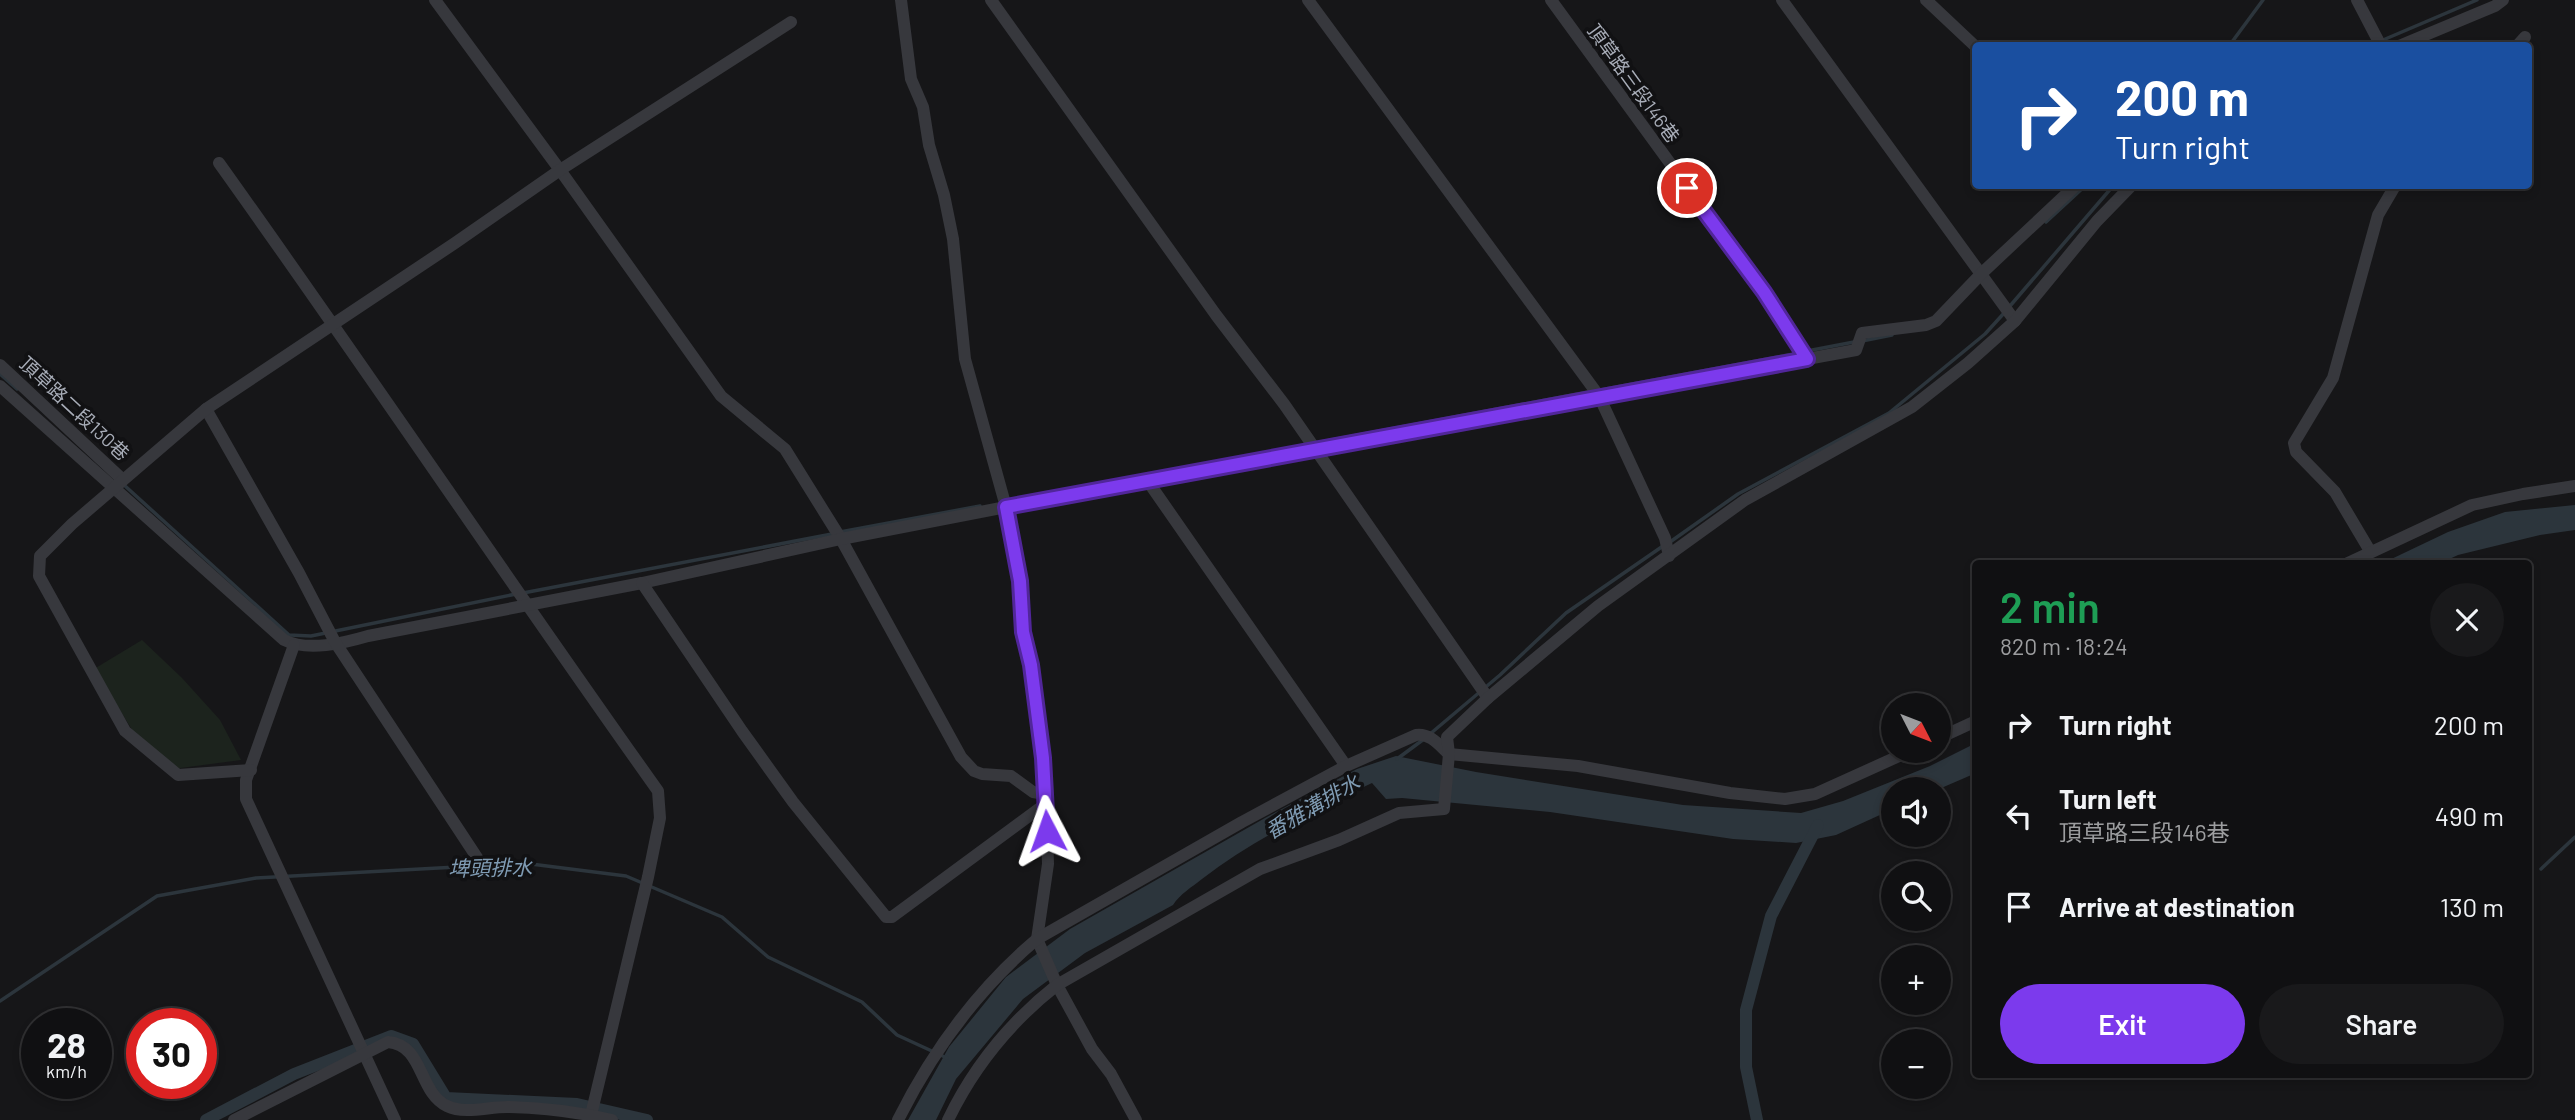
<!DOCTYPE html>
<meta charset="utf-8">
<style>
body{margin:0;font-family:Barlow,"Noto Sans TC",sans-serif;background:#19191b;color:#f1f3f6;height:100vh;display:flex;flex-direction:column;font-size:26px;white-space:nowrap}
*{box-sizing:border-box;margin:0}
p{font-size:23px;color:#9c9d9f}
.icon{flex:none;width:38px;height:38px;fill:none;stroke:currentColor;stroke-width:2;stroke-linecap:round;stroke-linejoin:round}
.map{position:relative;flex:1;overflow:hidden}
.details{position:absolute;left:1972px;top:560px;width:560px;height:518px;display:flex;flex-direction:column;background:#101012;border-radius:7px;box-shadow:0 4px 10px #0003,0 0 0 2px #303032}
.details>*{flex:none}
.banner{position:absolute;left:1972px;top:42px;width:560px;height:147px;border-radius:7px;box-shadow:0 4px 10px #0003,0 0 0 2px #303032;background:#1a4fa0;color:#fff;overflow:hidden}
.needle{width:46px;rotate:132deg}
.fabs{position:absolute;left:1881px;top:693px;display:grid;gap:14px}
.fabs a{display:grid;place-items:center;width:70px;height:70px;border-radius:50%;background:#101012;box-shadow:0 4px 10px #0003,0 0 0 2px #303032;font-size:35px}
.speed{position:absolute;left:21px;top:1008px;display:flex;gap:14px;font-size:35px;font-weight:700;text-align:center}
.speed>*{display:grid;place-content:center;width:91px;height:91px;border-radius:50%;background:#101012;box-shadow:0 4px 10px #0003,0 0 0 2px #303032;line-height:1}
.speed small{font-size:18px;font-weight:400}
.speed .limit{border:10px solid #d22;background:#fff;color:#111}
.pin{position:absolute;display:grid;place-items:center;width:60px;height:60px;color:#fff;margin:-30px;border:4px solid #fff;border-radius:50%;box-shadow:0 2px 7px #0007}
.me{position:absolute;width:77px;margin:-38px;rotate:356deg;stroke-linejoin:round;filter:drop-shadow(0 0 5px #0008)}
.turn{display:flex;align-items:center;gap:24px;height:147px;padding:0 28px;font-size:32px}
.turn .icon{width:91px;height:91px;stroke-width:2.5}
.turn b{display:block;font-size:49px;line-height:60px}
.round{display:grid;place-items:center;flex:none;width:74px;height:74px;border-radius:37px;background:#19191b}
.headline{display:flex;align-items:center;justify-content:space-between;height:119px;padding:0 28px}
h1{font-size:42px;font-weight:600;line-height:52px;color:#1e9e55}
.button{display:flex;gap:14px;margin-top:auto;padding:14px 28px}
.button a{flex:1;height:80px;border-radius:42px;background:#7c3aed;color:#fff;font-size:28px;font-weight:600;line-height:80px;text-align:center}
.button a+a{background:#19191b;color:#f1f3f6}
ul{padding:0;list-style:none}
li{display:flex;align-items:center;gap:21px;height:91px;padding:0 28px}
li div{flex:1}
li b{display:block;font-size:26px}
li em{font-style:normal}
.map>svg:first-child{display:block}
</style>
<div class="map">
<svg width="2575" height="1120" viewBox="0 0 2575 1120">
<rect width="100%" height="100%" fill="#161618"/>
<!-- green -->
<path fill="#1c231d" d="M142,640L182,678L220,720L241,760L173,769L138,739L94,669Z"/>
<!-- water -->
<g fill="#2c353c">
<path d="M2575,505V530L2540,535L2458,555L2441,563H2383L2448,532L2505,512Z"/>
<path d="M1976,743V773L1939,789H1894L1893,809L1836,835L1796,843L1733,839L1550,812L1402,798L1386,799L1372,783C1313,811 1254,839 1202,879C1192,887 1180,894 1173,905L1085,953L1023,999L956,1079L936,1120H908L949,1047L1006,977L1070,929L1265,818L1357,769L1396,756L1476,772L1683,805L1801,813L1843,801L1930,766Z"/>
</g>
<g fill="none" stroke-linecap="round" stroke-linejoin="round">
<!-- stream -->
<g stroke="#2c353c" stroke-width="3.5">
<path d="M2383,40L2477,0"/>
<path d="M2229,46L2263,0"/>
<path d="M2046,222L2085,186"/>
<path d="M2010,306L2113,186"/>
<path d="M1862,341L1892,335"/>
<path d="M1807,351L1854,342"/>
<path d="M0,374L17,389"/>
<path d="M1600,390L1799,353"/>
<path d="M1315,443L1593,391"/>
<path d="M124,485L289,635L311,636L516,594"/>
<path d="M1091,485L1307,445"/>
<path d="M840,532L980,506"/>
<path d="M1670,542L1738,494L1889,413L1985,334L2005,312"/>
<path d="M523,593L832,534"/>
<path d="M1430,734L1500,675L1566,613L1663,546"/>
<path d="M1397,759L1424,739"/>
<path d="M483,865L523,863L626,876L722,917L768,957L862,1002L897,1035L947,1058"/>
<path d="M2541,869L2575,837"/>
<path d="M0,1001L157,896L256,878L475,866"/>
</g>
<!-- canal -->
<g stroke="#2c353c" stroke-width="12">
<path d="M206,1120L294,1074L391,1036L413,1044L446,1098L577,1104L647,1120"/>
<path d="M1757,1120L1746,1067V1010L1771,916L1818,825"/>
</g>
<!-- minor -->
<g stroke="#37383d" stroke-width="12">
<path d="M435,0L560,170L721,396L785,449L841,539L961,757L974,771L982,774L1011,776L1033,792L1045,794"/>
<path d="M901,0L911,79L923,107L929,145L944,195L953,239L965,359L1006,507L1019,581L1023,632L1031,665L1043,758L1047,831L1048,864L1037,939L1057,985L1092,1049L1111,1074L1136,1120"/>
<path d="M991,0L1216,315L1284,404L1488,698"/>
<path d="M1308,0L1599,396L1665,538L1669,556"/>
<path d="M1551,0L1764,292L1807,359"/>
<path d="M1782,0L2015,321"/>
<path d="M1926,0L1976,47"/>
<path d="M2357,0L2381,46"/>
<path d="M2399,46L2495,6L2503,0"/>
<path d="M2517,46L2525,37"/>
<path d="M219,163C367,370 510,583 658,791L660,818L648,877L591,1115"/>
<path d="M0,365L123,480"/>
<path d="M0,386L284,640C308,652 344,643 368,636L642,583L841,539L1006,507L1856,350L1862,333L1926,325L1936,321L1982,273L2075,186"/>
<path d="M206,409L299,573L335,642L478,859L479,873"/>
<path d="M1147,480L1346,766"/>
<path d="M2370,551L2335,492L2296,452L2294,443L2333,378L2378,215L2395,186"/>
<path d="M2346,564L2472,505L2523,494L2575,486"/>
<path d="M642,583L742,731L793,802L886,917H892L1044,805"/>
<path d="M294,645L246,780V799L395,1120"/>
<path d="M1939,738L1976,721"/>
<path d="M251,770L178,775L125,731L39,576L40,556L72,524L206,409L455,243L560,170L791,22"/>
<path d="M234,1120L388,1042C424,1045 418,1092 447,1106C466,1115 490,1106 510,1107C544,1108 579,1112 612,1120"/>
<path d="M898,1120C932,1052 979,988 1037,939L1242,822L1346,766L1416,735C1430,733 1439,745 1449,754L1578,766L1730,793L1785,799L1815,794L1910,751"/>
<path d="M948,1120C974,1066 1010,1022 1057,985L1260,869L1339,840L1399,813L1444,809L1449,754L1447,737L1488,698L1598,606L1745,500L1912,407L1968,363L2015,321L2097,221L2131,186"/>
</g>
</g>
<g fill="none" stroke-linecap="round" stroke-linejoin="round">
<defs>
<path id="route" d="M1047,831L1043,758L1031,665L1023,632L1020,581L1006,507L1807,359L1764,292L1687,188"/>
</defs>
<!-- route casing -->
<use href="#route" stroke="#51269a" stroke-width="18"/>
<!-- route -->
<use href="#route" stroke="#7c3aed" stroke-width="12"/>
</g>
<g text-anchor="middle" dominant-baseline="central" stroke-width="7" stroke-linejoin="round" paint-order="stroke">
<!-- street labels -->
<g font-size="19" fill="#a8adb8" stroke="#111113">
<text transform="translate(1634 83) rotate(54)">頂草路三段146巷</text>
<text transform="translate(75 408) rotate(43)">頂草路二段130巷</text>
</g>
<!-- water labels -->
<g font-size="21" font-style="italic" fill="#7f9bb3" stroke="#111113">
<text transform="translate(1312 806) rotate(-30)">番雅溝排水</text>
<text transform="translate(490 867) rotate(-1)">埤頭排水</text>
</g>
</g>
</svg>
<div class="fabs">
<a><svg class="needle" viewBox="-14 -14 28 28"><path d="M0-13l5 13h-10z" fill="#e53935"/><path d="M0 13l5-13h-10z" fill="#9c9d9f"/></svg></a>
<a><svg class="icon" aria-label="sound" viewBox="0 0 24 24"><path d="M4 9h4l5-4v14l-5-4H4zM17 9q2 3 0 6"/></svg></a>
<a><svg class="icon" aria-label="search" viewBox="0 0 24 24"><circle cx="10" cy="10" r="6"/><path d="M15 15l6 6"/></svg></a>
<a>+</a>
<a>−</a>
</div>
<div class="speed"><div>28<small>km/h</small></div><div class="limit">30</div></div>
<div class="pin" style="left:1687px;top:188px;background:#d93025"><svg class="icon" aria-label="arrive" viewBox="0 0 24 24"><path d="M6 21V4h12l-3 4 3 4H6"/></svg></div>
<svg class="me" style="left:1047px;top:831px" viewBox="-20 -20 40 40"><path d="M0-17L14 15 0 8-14 15z" fill="#7c3aed" stroke="#fff" stroke-width="4"/></svg>
<div class="banner">
<div class="turn"><svg class="icon" aria-label="right" viewBox="0 0 24 24"><path d="M7 20v-9h11M14 6l5 5-5 5"/></svg><div><b>200 m</b>Turn right</div></div>
</div>
<section class="details">
<div class="headline"><div><h1>2 min</h1><p>820 m · 18:24</p></div><a class="round"><svg class="icon" aria-label="close" viewBox="0 0 24 24"><path d="M6 6l12 12M18 6L6 18"/></svg></a></div>
<ul>
<li><svg class="icon" aria-label="right" viewBox="0 0 24 24"><path d="M7 20v-9h11M14 6l5 5-5 5"/></svg><div><b>Turn right</b></div><em>200 m</em></li>
<li><svg class="icon" aria-label="left" viewBox="0 0 24 24"><path d="M17 20v-9H6M10 6l-5 5 5 5"/></svg><div><b>Turn left</b><p>頂草路三段146巷</p></div><em>490 m</em></li>
<li><svg class="icon" aria-label="arrive" viewBox="0 0 24 24"><path d="M6 21V4h12l-3 4 3 4H6"/></svg><div><b>Arrive at destination</b></div><em>130 m</em></li>
</ul>
<div class="button"><a>Exit</a><a>Share</a></div>
</section>
</div>
